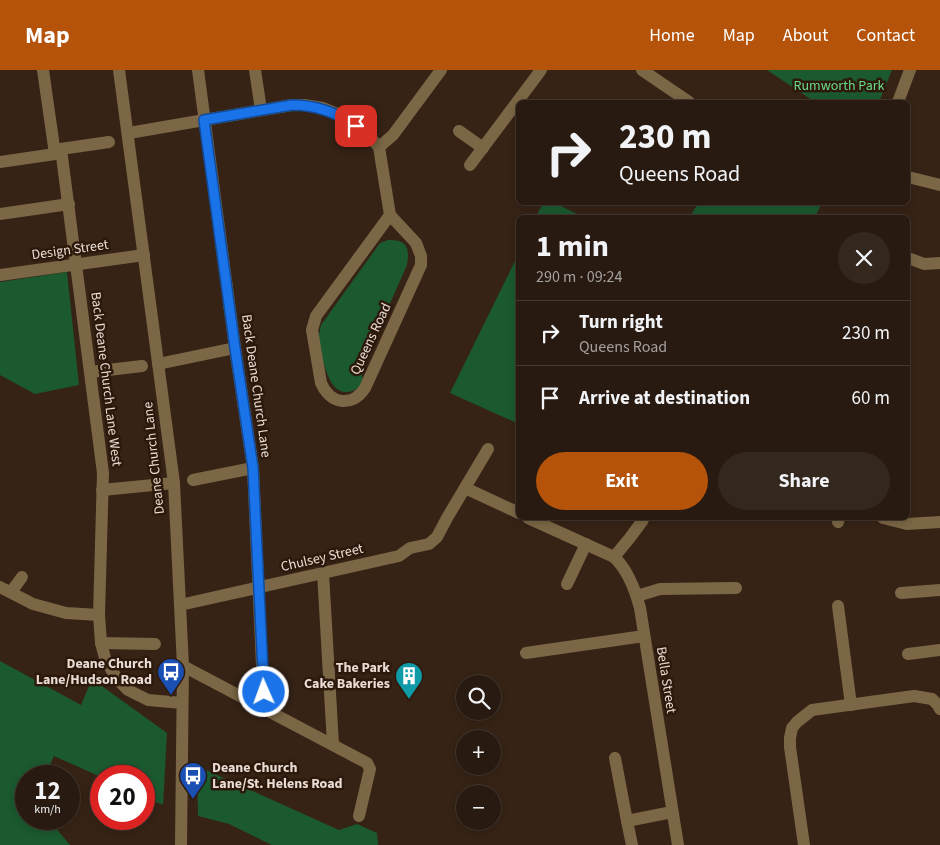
<!DOCTYPE html>
<meta charset="utf-8">
<style>
body{margin:0;font-family:"Source Sans 3",sans-serif;background:#34271e;color:#f1f3f6;height:100vh;display:flex;flex-direction:column;font-size:19px;white-space:nowrap}
*{box-sizing:border-box;margin:0}
p{font-size:16px;color:#a5a19f}
.icon{flex:none;width:28px;height:28px;fill:none;stroke:currentColor;stroke-width:2;stroke-linecap:round;stroke-linejoin:round}
.map{position:relative;flex:1;overflow:hidden}
.drawer{position:absolute;left:516px;top:145px;width:394px;height:305px;display:flex;flex-direction:column;background:#281a10;border-radius:8px;box-shadow:0 2px 8px #0003,0 0 0 1px #443830}
.drawer>*{flex:none}
.top-card{position:absolute;left:516px;top:30px;width:394px;height:105px;border-radius:8px;box-shadow:0 2px 8px #0003,0 0 0 1px #443830;background:#281a10;color:#f1f3f6;overflow:hidden}
.controls{position:absolute;left:456px;top:605px;display:grid;gap:10px}
.controls a{display:grid;place-items:center;width:45px;height:45px;border-radius:50%;background:#281a10;box-shadow:0 2px 8px #0003,0 0 0 1px #443830;font-size:25px}
.speed{position:absolute;left:15px;top:695px;display:flex;gap:10px;font-size:25px;font-weight:700;text-align:center}
.speed>*{display:grid;place-content:center;width:65px;height:65px;border-radius:50%;background:#281a10;box-shadow:0 2px 8px #0003,0 0 0 1px #443830;line-height:1}
.speed small{font-size:12px;font-weight:400}
.speed .limit{border:8px solid #d22;background:#fff;color:#111}
.pin{position:absolute;display:grid;place-items:center;width:42px;height:42px;color:#fff;margin:-21px;border-radius:10px;box-shadow:0 2px 8px #0006}
.me{position:absolute;width:55px;margin:-28px;rotate:358deg;stroke-linejoin:round;filter:drop-shadow(0 0 4px #0008)}
.turn{display:flex;align-items:center;gap:18px;height:105px;padding:0 20px;font-size:22px}
.turn .icon{width:65px;height:65px;stroke-width:2.5}
.turn b{display:block;font-size:35px;line-height:42px}
.round{display:grid;place-items:center;flex:none;width:52px;height:52px;border-radius:26px;background:#34271e}
.headline{display:flex;align-items:center;justify-content:space-between;height:85px;padding:0 20px}
h1{font-size:30px;font-weight:700;line-height:38px}
.action{display:flex;gap:10px;margin-top:auto;padding:10px 20px}
.action a{flex:1;height:58px;border-radius:30px;background:#b45309;color:#fff;font-size:20px;font-weight:700;line-height:58px;text-align:center}
.action a+a{background:#34271e;color:#f1f3f6}
ul{padding:0;list-style:none}
li{display:flex;align-items:center;gap:15px;height:65px;padding:0 20px;border-top:1px solid #443830}
li div{flex:1}
li b{display:block;font-size:19px}
li em{font-style:normal}
header{display:flex;align-items:center;gap:30px;box-sizing:border-box;height:70px;padding:0 25px;background:#b45309;color:#fff}
header strong{font-size:24px}
nav{display:flex;gap:28px;margin-inline-start:auto;font-size:18px}
.map>svg:first-child{display:block}
</style>
<header>
<strong>Map</strong>
<nav><a>Home</a><a>Map</a><a>About</a><a>Contact</a></nav>
</header>
<div class="map">
<svg width="940" height="775" viewBox="0 0 940 775">
<rect width="100%" height="100%" fill="#362316"/>
<!-- green -->
<g fill="#1b592f">
<path d="M767,0H892L879,32H815Z"/>
<path d="M543,133H555L583,147H536Z"/>
<path d="M698,133V132L822,133L815,147H690Z"/>
<path d="M388,170C407,169 410,178 407,195L360,301L363,308L360,317C329,338 323,289 318,269L321,255L380,173Z"/>
<path d="M519,183V354L450,323Z"/>
<path d="M67,202L79,315L35,324L0,305V212Z"/>
<path d="M0,591L81,635L92,609L167,663L163,735L144,727V706L101,707L54,686L45,706H26V749H48L70,775H0Z"/>
<path d="M197,696L339,760L357,754L377,763L378,775H272L229,754L198,746Z"/>
</g>
<g fill="none" stroke-linecap="round" stroke-linejoin="round">
<!-- minor -->
<g stroke="#7b6745" stroke-width="12">
<path d="M119,0L174,413L183,596L181,775"/>
<path d="M198,0L235,278L253,398L264,639"/>
<path d="M255,0L261,40"/>
<path d="M642,0L689,32"/>
<path d="M898,32L910,0"/>
<path d="M459,61L483,78"/>
<path d="M129,63L292,35H304L323,38L340,45L367,64L379,77L390,145L416,173L421,186V195L365,318C352,338 330,334 321,313L312,260L316,246L390,145"/>
<path d="M379,77L393,65L441,0"/>
<path d="M61,79L103,403L99,545L101,573L105,588L111,599L118,610L128,620L148,630L182,633"/>
<path d="M54,80L109,72"/>
<path d="M0,92L55,84L43,0"/>
<path d="M470,95L541,0"/>
<path d="M908,107L940,115"/>
<path d="M0,144L69,134"/>
<path d="M908,188L924,194L940,193"/>
<path d="M0,205L144,185"/>
<path d="M158,294L235,278"/>
<path d="M91,302L142,296"/>
<path d="M193,410L253,398"/>
<path d="M465,418L519,443"/>
<path d="M102,420L174,413"/>
<path d="M528,448L614,487C628,500 635,519 640,538L678,775"/>
<path d="M883,448L907,454L940,452"/>
<path d="M838,452L839,448"/>
<path d="M614,487L629,469L643,450"/>
<path d="M323,503L333,674"/>
<path d="M567,514L586,474"/>
<path d="M0,517L33,534L66,543L99,545"/>
<path d="M11,522L22,507"/>
<path d="M901,523L940,520"/>
<path d="M637,526L660,519L736,518"/>
<path d="M180,535L399,486L410,478L429,474L437,467L447,448L488,379"/>
<path d="M838,536L851,635"/>
<path d="M101,573L155,574"/>
<path d="M526,583L644,566"/>
<path d="M908,584L940,580"/>
<path d="M183,596L367,693L370,699L359,746"/>
<path d="M615,688L627,751"/>
<path d="M632,775L627,751L672,742"/>
<path d="M804,775L790,677V668L792,658L797,652L812,640L914,626L932,629L938,635L940,639"/>
</g>
</g>
<g fill="none" stroke-linecap="round" stroke-linejoin="round">
<defs>
<path id="route" d="M264,622L253,398L235,278L204,50L292,35C316,35 336,42 356,56"/>
</defs>
<!-- route casing -->
<use href="#route" stroke="#114b97" stroke-width="12"/>
<!-- route -->
<use href="#route" stroke="#1a73e8" stroke-width="9"/>
</g>
<!-- icons -->
<defs>
<symbol id="bus-pin" viewBox="-11 -11 22 30"><path d="M0 17L-7.5 6A9.5 9.5 0 1 1 7.5 6Z" fill="#1a4fb4" stroke="#2c190c"/><path d="M-5-6H5V4H4V6H2V4H-2V6H-4V4H-5ZM-3.5-4V0h7V-4ZM-3.5 1.2v1.5H-2V1.2ZM2 1.2v1.5H3.5V1.2Z" fill="#fff"/></symbol>
<symbol id="building-pin" viewBox="-11 -11 22 30"><path d="M0 17L-7.5 6A9.5 9.5 0 1 1 7.5 6Z" fill="#0f9aa8" stroke="#2c190c"/><path d="M-4-6H4V6H1V3H-1V6H-4ZM-2.5-4.3h1.7v1.8h-1.7ZM.8-4.3h1.7v1.8H.8ZM-2.5-1h1.7V.8h-1.7ZM.8-1h1.7V.8H.8Z" fill="#fff"/></symbol>
</defs>
<g fill-rule="evenodd">
<use href="#bus-pin" x="155" y="586" width="32" height="43"/>
<use href="#building-pin" x="393" y="590" width="32" height="43"/>
<use href="#bus-pin" x="177" y="690" width="32" height="43"/>
</g>
<g text-anchor="middle" dominant-baseline="central" stroke-width="5" stroke-linejoin="round" paint-order="stroke">
<!-- park labels -->
<g font-size="14" fill="#6cd989" stroke="#2c190c">
<text x="839" y="16">Rumworth Park</text>
</g>
<!-- street labels -->
<g font-size="14" fill="#eadcd4" stroke="#2c190c">
<text transform="translate(70 180) rotate(-8)">Design Street</text>
<text transform="translate(371 269) rotate(-65)">Queens Road</text>
<text transform="translate(106 309) rotate(83)">Back Deane Church Lane West</text>
<text transform="translate(256 316) rotate(82)">Back Deane Church Lane</text>
<text transform="translate(154 388) rotate(-96)">Deane Church Lane</text>
<text transform="translate(322 488) rotate(-13)">Chulsey Street</text>
<text transform="translate(666 610) rotate(81)">Bella Street</text>
</g>
<!-- poi labels -->
<g font-size="14" font-weight="bold" fill="#eadcd4" stroke="#2c190c" text-anchor="end">
<text x="152" y="594">Deane Church<tspan x="152" dy="16">Lane/Hudson Road</tspan></text>
<text x="390" y="598">The Park<tspan x="390" dy="16">Cake Bakeries</tspan></text>
<text x="212" y="698" text-anchor="start">Deane Church<tspan x="212" dy="16">Lane/St. Helens Road</tspan></text>
</g>
</g>
</svg>
<div class="controls">
<a><svg class="icon" aria-label="search" viewBox="0 0 24 24"><circle cx="10" cy="10" r="6"/><path d="M15 15l6 6"/></svg></a>
<a>+</a>
<a>−</a>
</div>
<div class="speed"><div>12<small>km/h</small></div><div class="limit">20</div></div>
<div class="pin" style="left:356px;top:56px;background:#d93025"><svg class="icon" aria-label="arrive" viewBox="0 0 24 24"><path d="M6 21V4h12l-3 4 3 4H6"/></svg></div>
<svg class="me" style="left:264px;top:622px" viewBox="-20 -20 40 40"><circle r="17" fill="#1a73e8" stroke="#fff" stroke-width="3"/><path d="M0-11L8 9 0 5-8 9z" fill="#fff"/></svg>
<div class="top-card">
<div class="turn"><svg class="icon" aria-label="right" viewBox="0 0 24 24"><path d="M7 20v-9h11M14 6l5 5-5 5"/></svg><div><b>230 m</b>Queens Road</div></div>
</div>
<section class="drawer">
<div class="headline"><div><h1>1 min</h1><p>290 m · 09:24</p></div><a class="round"><svg class="icon" aria-label="close" viewBox="0 0 24 24"><path d="M6 6l12 12M18 6L6 18"/></svg></a></div>
<ul>
<li><svg class="icon" aria-label="right" viewBox="0 0 24 24"><path d="M7 20v-9h11M14 6l5 5-5 5"/></svg><div><b>Turn right</b><p>Queens Road</p></div><em>230 m</em></li>
<li><svg class="icon" aria-label="arrive" viewBox="0 0 24 24"><path d="M6 21V4h12l-3 4 3 4H6"/></svg><div><b>Arrive at destination</b></div><em>60 m</em></li>
</ul>
<div class="action"><a>Exit</a><a>Share</a></div>
</section>
</div>
